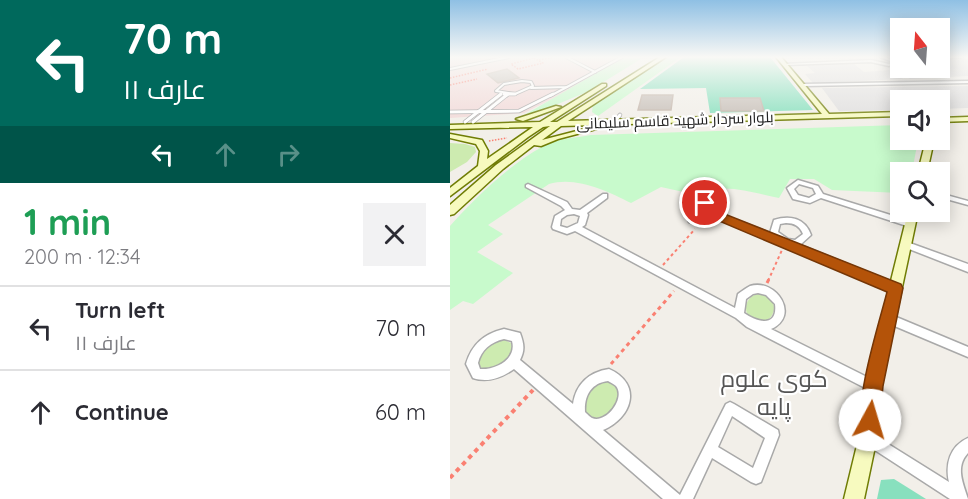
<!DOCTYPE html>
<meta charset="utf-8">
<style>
body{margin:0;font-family:Quicksand,Cairo,sans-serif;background:#f2f2f3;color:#2b2b33;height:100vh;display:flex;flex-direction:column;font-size:22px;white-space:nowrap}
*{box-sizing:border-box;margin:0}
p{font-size:20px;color:#7c7c81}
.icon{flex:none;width:33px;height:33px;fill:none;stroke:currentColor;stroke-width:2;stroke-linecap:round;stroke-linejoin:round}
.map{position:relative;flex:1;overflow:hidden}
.side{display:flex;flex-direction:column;background:#fff;width:450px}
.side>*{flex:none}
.guide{background:#00695c;color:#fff;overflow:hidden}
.needle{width:39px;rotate:343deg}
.buttons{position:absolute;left:440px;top:18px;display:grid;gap:12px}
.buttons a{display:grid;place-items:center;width:60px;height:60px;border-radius:0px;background:#fff;box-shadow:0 3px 15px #0003;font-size:30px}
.pin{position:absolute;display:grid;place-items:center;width:51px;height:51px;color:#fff;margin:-26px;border:3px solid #fff;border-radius:50%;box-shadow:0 2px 6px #0007}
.me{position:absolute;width:66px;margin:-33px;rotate:6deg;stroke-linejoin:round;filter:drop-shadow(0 0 4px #0008)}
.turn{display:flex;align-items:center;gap:21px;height:126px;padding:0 24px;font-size:27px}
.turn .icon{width:78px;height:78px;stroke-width:2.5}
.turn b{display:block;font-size:42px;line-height:51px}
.lanes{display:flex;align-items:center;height:57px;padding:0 24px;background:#0003;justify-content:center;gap:30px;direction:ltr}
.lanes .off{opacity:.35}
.round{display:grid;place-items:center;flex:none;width:63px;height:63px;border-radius:0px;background:#f2f2f3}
.overview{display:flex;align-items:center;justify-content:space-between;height:102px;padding:0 24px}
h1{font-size:36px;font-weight:800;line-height:45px;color:#1e9e55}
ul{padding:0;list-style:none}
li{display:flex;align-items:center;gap:18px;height:84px;padding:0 24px;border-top:2px solid #e1e1e2}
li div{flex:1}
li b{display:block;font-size:22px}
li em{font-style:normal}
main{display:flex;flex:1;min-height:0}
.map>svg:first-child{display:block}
</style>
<main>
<section class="side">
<div class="guide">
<div class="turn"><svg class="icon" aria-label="left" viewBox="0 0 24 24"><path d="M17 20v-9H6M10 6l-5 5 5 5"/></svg><div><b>70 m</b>عارف ۱۱</div></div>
<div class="lanes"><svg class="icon" aria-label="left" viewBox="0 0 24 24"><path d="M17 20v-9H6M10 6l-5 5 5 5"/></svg><svg class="icon off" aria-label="ahead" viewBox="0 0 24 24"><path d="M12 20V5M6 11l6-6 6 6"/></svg><svg class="icon off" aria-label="right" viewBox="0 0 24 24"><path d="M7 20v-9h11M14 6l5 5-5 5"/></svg></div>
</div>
<div class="overview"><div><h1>1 min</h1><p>200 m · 12:34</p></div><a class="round"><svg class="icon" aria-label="close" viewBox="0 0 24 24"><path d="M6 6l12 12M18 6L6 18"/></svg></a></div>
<ul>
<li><svg class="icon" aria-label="left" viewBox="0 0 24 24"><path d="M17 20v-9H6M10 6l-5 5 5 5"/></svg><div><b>Turn left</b><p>عارف ۱۱</p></div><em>70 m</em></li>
<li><svg class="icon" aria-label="ahead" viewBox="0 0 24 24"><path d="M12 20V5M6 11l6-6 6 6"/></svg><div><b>Continue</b></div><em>60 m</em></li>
</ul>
</section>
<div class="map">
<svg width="518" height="499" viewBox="0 0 518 499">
<rect width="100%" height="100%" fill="#f2efe9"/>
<!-- residential -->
<g fill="#e0dfdf">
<path d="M518,59V76L460,79L447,70L489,68V60Z"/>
<path d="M404,64L414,72L439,70L453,79L363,83L355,74L365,73L357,66Z"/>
<path d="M518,86V108L489,109V100H450V110L389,111L372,88Z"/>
</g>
<!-- commercial -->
<path fill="#f2dad9" d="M0,57H175L118,91L74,113L0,118Z"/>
<!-- grass -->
<g fill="#cdebb0">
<path d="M0,143L15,144L25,147L26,152L17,162L0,172Z"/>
<circle cx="310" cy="308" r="14"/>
<path d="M52,339L61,343C66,356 54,362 45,370L30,369C25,354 37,342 52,339Z"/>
<path d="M156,381C188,386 156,436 136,412C131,396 141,386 156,381Z"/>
</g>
<!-- park -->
<g fill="#c8facc">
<path d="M174,57H194L139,91L84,114H76Z"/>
<path d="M215,57H231L148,116L142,112L143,104Z"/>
<path d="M450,125V140H468L462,172H450V193L382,190L364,179H340L329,198C303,193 271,181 247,195L211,187L181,203C157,191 126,176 99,184L38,225L53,234L27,252L63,273L23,304L13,301L0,310V226C24,199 60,164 92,147C106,138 125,138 141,135Z"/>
</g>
<!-- pitch -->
<g fill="#88e0be">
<path d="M234,57H320L363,110L260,113L256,88L190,89Z"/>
<path d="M444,479L476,499H427L431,480Z"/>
</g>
<!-- building -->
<g fill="#c7bfb8" stroke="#c4b6ab" stroke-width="1.5">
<path d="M57,69L69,78L48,83L37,74Z"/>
<path d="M192,95H223L221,110H188Z"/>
<path d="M270,98H310L314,111H271Z"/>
</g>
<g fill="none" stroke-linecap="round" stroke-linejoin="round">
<defs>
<g id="lane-far1">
<path d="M116,57L145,72"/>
<path d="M0,69L59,57"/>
<path d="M72,81L81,82L83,86L65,94L46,91L54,84Z"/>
<path d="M81,88L117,87L172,57"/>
<path d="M49,96L51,94"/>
<path d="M56,96L58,94"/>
<path d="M100,96L117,87"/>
</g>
<g id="lane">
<path d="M54,94H65"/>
<path d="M0,112L69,111L103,94"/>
<path d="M165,121L170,115"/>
<path d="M15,122L51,94"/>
<path d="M23,122L58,94"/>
</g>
<g id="street">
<path d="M430,57H435L448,62L439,66L421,62L335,65L333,64L421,60L439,64L443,62Z"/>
<path d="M489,57H513L489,59Z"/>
<path d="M518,81V83L353,86L351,85L353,84Z"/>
<path d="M348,180L368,186L373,194L463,222L464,224L460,227L371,198L360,203L343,199L337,188ZM349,184L363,188L366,194L359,198L348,195L344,189Z"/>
<path d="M78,184L117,202L122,209L130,210L153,194H157V198L137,213L138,215L135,225L132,227L285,308L288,294C292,291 296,288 300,286C326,278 351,316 321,329L427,382L429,386L427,390L423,392L419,390L297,327L286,318L125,231L117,234L103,229L102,227L105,216L115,210L111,206L76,187V185ZM124,214L130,216L128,223L117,228L110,226L111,219L117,215ZM308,293L316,295L325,304C328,328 307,322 294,313L296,299L303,294Z"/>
<path d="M489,193L518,201V205L489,197Z"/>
<path d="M243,201C255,199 265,201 271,212L270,214L320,233L324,220C340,215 355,218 361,235L350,245L449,285L451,288L449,291L446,292L443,291L333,244L267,218L251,226L239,222L233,211ZM248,205C255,205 260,206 263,212L261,216L251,220L245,218L241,212ZM336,223C344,223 350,226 353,234L345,240L338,239L328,232L330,224Z"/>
<path d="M457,242L518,264V272L454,247L453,245Z"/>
<path d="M439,314L518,347V357L435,322L434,319L435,316Z"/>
<path d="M54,329L70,333C74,344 75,350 70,360L123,404C126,384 139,372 159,369C193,384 182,418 153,430L230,495L276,404L280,402L284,404L328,430L329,435L311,482L306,484L301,482L262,458L243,499H213L64,369C51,378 38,383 23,378L16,364C22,344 34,334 54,329ZM54,339L62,341C67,359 46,370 30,369L28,363C31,350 41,342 54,339ZM158,381C161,383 164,384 166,386C176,398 156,424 142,418C140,417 136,413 135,412C134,396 141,383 158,381ZM282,416L315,438L303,468L268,447Z"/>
<path d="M419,432L499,482C495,464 500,446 518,438V453C505,467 513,483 518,499H500L414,443L413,438L414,433Z"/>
</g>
<g id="secondary">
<path d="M210,57H216L118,121L372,114L326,57H331L379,114L450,112V116L111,126L92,140L146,126L150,128L108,139L91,146L84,145L53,169L4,214L0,215V205L46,165L100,126L93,127L78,137L0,196V188L28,166L30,151L26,144L0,138V134L32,140L38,151L37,159L83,127L0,129V125L90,122L152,84H156V86L100,122H107Z"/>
<path d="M106,106L111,107L73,121L66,119Z"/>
<path d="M518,117V121L489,122V118Z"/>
<path d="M476,140H484L477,172H468Z"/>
<path d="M458,212H468L431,386L427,437L414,499H394L409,437L415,386Z"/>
</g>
</defs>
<!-- lane-far1 casing -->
<use href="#lane-far1" stroke="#a9a9a9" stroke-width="4"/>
<!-- lane casing -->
<use href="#lane" stroke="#a9a9a9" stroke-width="4.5"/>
<!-- street casing -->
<use href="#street" stroke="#a9a9a9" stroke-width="3"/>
<!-- secondary casing -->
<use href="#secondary" stroke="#707d05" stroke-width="3"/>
<!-- path-far3 -->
<g stroke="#fa8072" stroke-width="1.5" stroke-dasharray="1.5 1.5" stroke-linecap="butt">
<path d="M84,58L93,63L68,69L61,64Z"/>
<path d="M89,60L104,57"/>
<path d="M0,78L38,69"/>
<path d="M0,85L27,79"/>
<path d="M39,141L57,138"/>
</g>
<!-- path-far2 -->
<g stroke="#fa8072" stroke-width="2" stroke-dasharray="3 3" stroke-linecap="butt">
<path d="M213,265L245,229"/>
<path d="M318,281L332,250"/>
</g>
<!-- path-far1 -->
<g stroke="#fa8072" stroke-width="3" stroke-dasharray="4 4" stroke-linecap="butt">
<path d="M317,283L319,279"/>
<path d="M161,364L224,291"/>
</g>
<!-- path -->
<path stroke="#fa8072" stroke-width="4" stroke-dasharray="4.5 4.5" stroke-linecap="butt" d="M0,478L83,390"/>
<!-- lane-far1 -->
<use href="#lane-far1" stroke="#fff" stroke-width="2"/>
<!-- lane -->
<use href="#lane" stroke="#fff" stroke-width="3"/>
<!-- street -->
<use href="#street" fill="#fff" fill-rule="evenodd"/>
<!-- secondary -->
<use href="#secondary" fill="#f7fabf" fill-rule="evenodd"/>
</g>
<!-- sky -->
<linearGradient id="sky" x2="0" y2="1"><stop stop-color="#8fc0e4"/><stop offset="0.45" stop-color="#f9f8f5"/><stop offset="1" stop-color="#f9f8f5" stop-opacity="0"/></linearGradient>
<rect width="518" height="127" fill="url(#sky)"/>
<!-- route -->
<path fill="#b45309" stroke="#753606" stroke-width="1.5" d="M255,199L270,206L272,213L451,284L453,288L433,386L430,420L427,428L420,431L413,428C403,404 430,320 437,292L262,218L260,211L249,203Z"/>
<g text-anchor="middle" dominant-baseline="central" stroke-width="4.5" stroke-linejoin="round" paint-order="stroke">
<!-- far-street labels -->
<g font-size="15" fill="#222" stroke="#fff">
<text transform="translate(225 120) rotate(-2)">بلوار سردار شهید قاسم سلیمانی</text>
</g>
<!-- near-neighbourhood labels -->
<g font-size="24" fill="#555" stroke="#fff">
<text x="324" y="378">کوی علوم<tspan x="324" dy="28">پایه</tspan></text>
</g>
</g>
</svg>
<div class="buttons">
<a><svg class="needle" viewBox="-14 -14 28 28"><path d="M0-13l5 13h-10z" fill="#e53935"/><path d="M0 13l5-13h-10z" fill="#7c7c81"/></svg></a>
<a><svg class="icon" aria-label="sound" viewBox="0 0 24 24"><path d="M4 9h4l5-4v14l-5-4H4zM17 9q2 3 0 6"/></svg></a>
<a><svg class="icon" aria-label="search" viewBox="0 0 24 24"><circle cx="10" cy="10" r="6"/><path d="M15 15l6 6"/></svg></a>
</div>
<div class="pin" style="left:255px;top:203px;background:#d93025"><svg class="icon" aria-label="arrive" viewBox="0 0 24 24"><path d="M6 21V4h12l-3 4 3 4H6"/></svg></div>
<svg class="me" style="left:420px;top:420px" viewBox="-20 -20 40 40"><circle r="19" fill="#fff"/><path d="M0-13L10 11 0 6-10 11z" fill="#b45309"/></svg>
</div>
</main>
